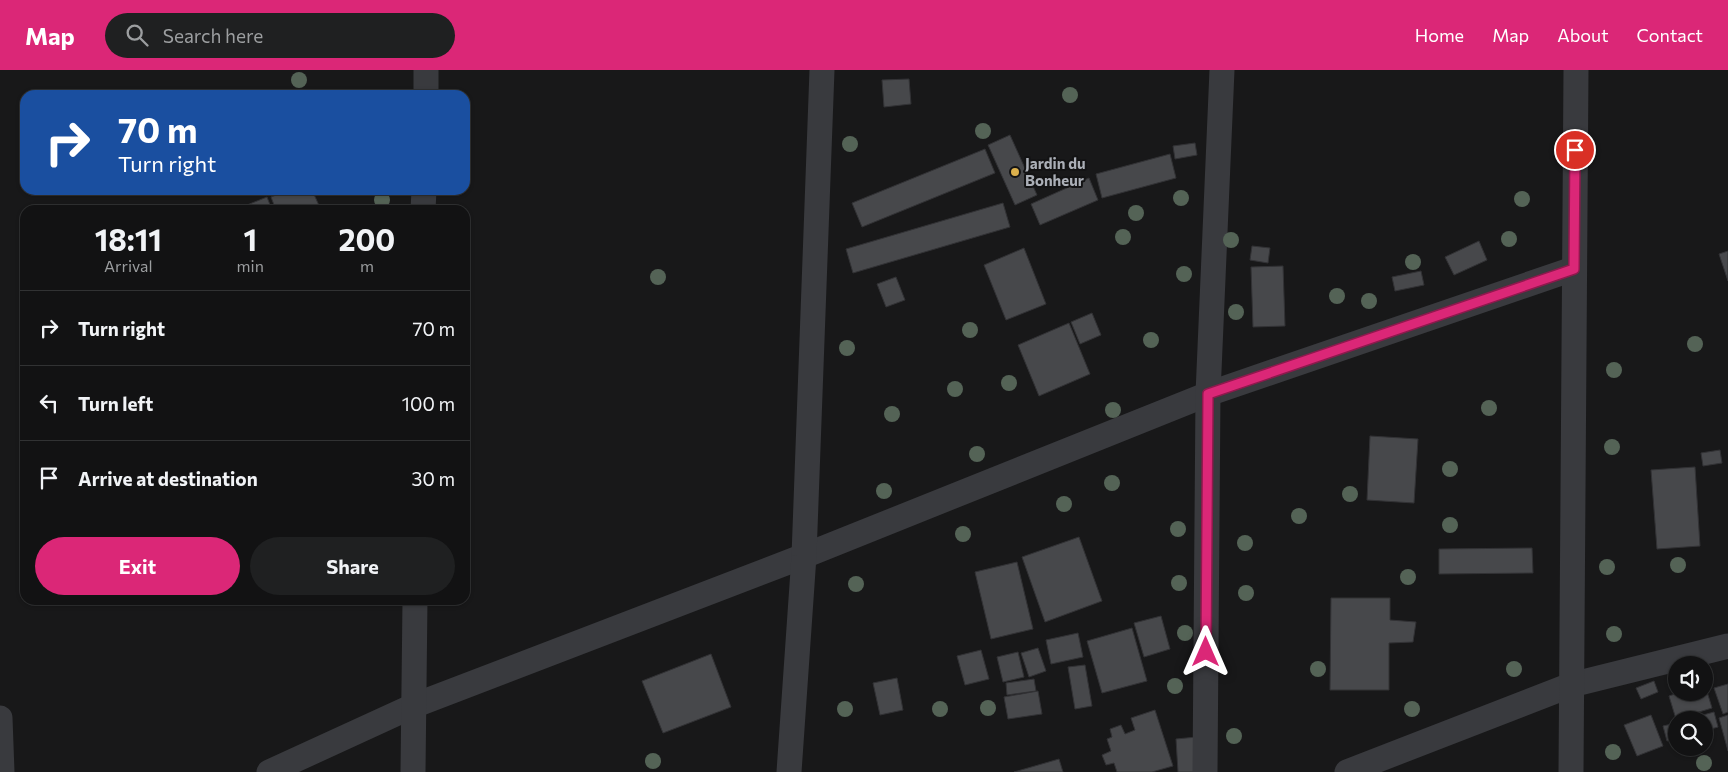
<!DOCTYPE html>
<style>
body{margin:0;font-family:Commissioner,sans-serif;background:#1f2021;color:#f1f3f6;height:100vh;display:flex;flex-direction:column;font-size:19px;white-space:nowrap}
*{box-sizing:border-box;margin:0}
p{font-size:16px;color:#9c9ea0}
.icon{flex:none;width:28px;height:28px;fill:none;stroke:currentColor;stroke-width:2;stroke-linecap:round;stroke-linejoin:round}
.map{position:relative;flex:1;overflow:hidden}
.sheet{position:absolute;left:20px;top:135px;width:450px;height:400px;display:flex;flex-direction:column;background:#121213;border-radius:15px;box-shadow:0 1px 4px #0004,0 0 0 1px #313233}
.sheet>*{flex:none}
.banner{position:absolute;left:20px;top:20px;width:450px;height:105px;border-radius:15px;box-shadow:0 1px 4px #0004,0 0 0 1px #313233;background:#1a4fa0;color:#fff;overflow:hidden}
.tools{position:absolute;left:1668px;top:586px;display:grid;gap:10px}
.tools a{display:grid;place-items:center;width:45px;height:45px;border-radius:50%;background:#121213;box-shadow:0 1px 4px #0004,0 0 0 1px #313233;font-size:25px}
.pin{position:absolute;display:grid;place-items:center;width:42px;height:42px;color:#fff;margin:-21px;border:2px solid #fff;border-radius:50%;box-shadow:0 1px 5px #0007}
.me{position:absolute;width:55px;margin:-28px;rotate:0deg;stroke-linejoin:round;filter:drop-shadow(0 0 4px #0008)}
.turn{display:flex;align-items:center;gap:18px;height:105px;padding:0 15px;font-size:22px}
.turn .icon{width:65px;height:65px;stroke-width:2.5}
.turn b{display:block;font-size:35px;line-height:42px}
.eta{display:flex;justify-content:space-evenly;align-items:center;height:85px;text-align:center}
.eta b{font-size:30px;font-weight:700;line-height:35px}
.button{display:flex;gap:10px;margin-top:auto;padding:10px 15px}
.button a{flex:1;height:58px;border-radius:30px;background:#db2777;color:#fff;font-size:20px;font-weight:700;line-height:58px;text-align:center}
.button a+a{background:#1f2021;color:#f1f3f6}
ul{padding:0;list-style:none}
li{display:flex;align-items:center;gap:15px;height:75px;padding:0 15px;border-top:1px solid #313233}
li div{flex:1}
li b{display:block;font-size:19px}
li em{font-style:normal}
header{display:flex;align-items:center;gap:30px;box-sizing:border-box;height:70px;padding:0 25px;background:#db2777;color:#fff}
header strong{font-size:24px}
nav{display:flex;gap:28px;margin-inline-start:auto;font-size:18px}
.search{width:350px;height:45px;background:#1f2021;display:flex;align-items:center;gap:12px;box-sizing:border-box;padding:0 18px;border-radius:28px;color:#9c9ea0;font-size:19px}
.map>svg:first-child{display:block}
</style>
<header>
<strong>Map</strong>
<div class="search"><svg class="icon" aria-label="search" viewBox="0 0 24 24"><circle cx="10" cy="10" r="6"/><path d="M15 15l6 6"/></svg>Search here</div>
<nav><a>Home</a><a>Map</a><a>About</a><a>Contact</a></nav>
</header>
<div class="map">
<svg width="1728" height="702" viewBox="0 0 1728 702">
<rect width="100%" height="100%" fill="#181819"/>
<!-- building -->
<g fill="#47484b" stroke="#323235">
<path d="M909,9L911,34L884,37L882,10Z"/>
<path d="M1010,65L1037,125L1015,135L988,75Z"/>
<path d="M1195,73L1197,85L1175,89L1173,76Z"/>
<path d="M985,79L995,103L862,157L852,133Z"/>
<path d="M1170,84L1176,108L1102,128L1096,104Z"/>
<path d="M1089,108L1098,130L1040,155L1031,134Z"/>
<path d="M289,120H312L321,140H276L271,127Z"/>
<path d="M267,127L272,140H249L247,135Z"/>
<path d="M1003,133L1010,157L853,203L846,179Z"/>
<path d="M1479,171L1487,190L1454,205L1445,187Z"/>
<path d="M1252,176L1270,178L1268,193L1250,190Z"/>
<path d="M1024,178L1046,234L1006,250L984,195Z"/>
<path d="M1728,181V211L1719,184Z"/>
<path d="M1283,196L1285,256L1253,257L1251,197Z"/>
<path d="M1421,201L1424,215L1395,221L1392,207Z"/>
<path d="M896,207L905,230L886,237L877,214Z"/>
<path d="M1092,243L1101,265L1080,274L1071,252Z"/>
<path d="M1069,253L1090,304L1039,326L1018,275Z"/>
<path d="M1370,366L1418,369L1414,433L1367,430Z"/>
<path d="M1720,380L1722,393L1703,396L1701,383Z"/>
<path d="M1695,397L1700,476L1657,479L1651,400Z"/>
<path d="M1079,467L1102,531L1045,552L1022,487Z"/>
<path d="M1532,478L1533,503L1439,504V479Z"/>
<path d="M1017,492L1033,559L991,569L975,502Z"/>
<path d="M1331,528H1390V550L1416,552L1413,572L1389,573V620H1330Z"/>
<path d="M1161,546L1170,579L1144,587L1134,553Z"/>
<path d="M1132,558L1147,611L1102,623L1087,571Z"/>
<path d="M1078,563L1083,587L1051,594L1046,570Z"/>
<path d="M1038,578L1046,601L1029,607L1021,583Z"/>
<path d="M981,580L989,609L965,615L957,586Z"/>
<path d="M1018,582L1024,607L1003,612L997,587Z"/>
<path d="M711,584L731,637L663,663L642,611Z"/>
<path d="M1085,595L1092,636L1075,639L1068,597Z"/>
<path d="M897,608L903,640L880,645L873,613Z"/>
<path d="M1034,609L1036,621L1007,625L1006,613Z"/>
<path d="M1654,611L1658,622L1641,629L1636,618Z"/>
<path d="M1728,614V642L1723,644L1714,618Z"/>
<path d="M1704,615H1705L1712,638L1676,649L1669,626L1681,622H1704Z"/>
<path d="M1038,621L1042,644L1008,649L1004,627Z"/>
<path d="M1155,640L1173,696L1152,702H1117L1114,693L1106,695L1102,685L1111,681L1107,669L1112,667L1110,659L1121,655L1125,664L1135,660L1131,648Z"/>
<path d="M1714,642L1718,657L1704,661V650H1685Z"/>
<path d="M1651,645L1663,676L1637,686L1624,655Z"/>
<path d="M1728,645V681L1719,648Z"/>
<path d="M1676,653V669L1667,671L1663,656Z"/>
<path d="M1197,667L1200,702H1178L1176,669Z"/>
<path d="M1059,689L1063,702H1014Z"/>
</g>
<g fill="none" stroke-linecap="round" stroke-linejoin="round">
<!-- minor -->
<g stroke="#393a3e" stroke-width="25">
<path d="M426,25V0"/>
<path d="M423,140L424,120"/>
<path d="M0,648L2,702"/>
<path d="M269,702L413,636L804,486L1208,324L1573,199"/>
<path d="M413,702L415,530"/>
<path d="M789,702L804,486L822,0"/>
<path d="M1205,702L1208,324L1222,0"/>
<path d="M1347,702L1571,615L1728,576"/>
<path d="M1571,702L1576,0"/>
</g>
</g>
<!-- trees -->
<g fill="#546356">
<circle cx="299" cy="10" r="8"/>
<circle cx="1070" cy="25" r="8"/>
<circle cx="983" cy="61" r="8"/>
<circle cx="850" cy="74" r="8"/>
<circle cx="1181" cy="128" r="8"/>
<circle cx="1522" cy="129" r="8"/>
<circle cx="382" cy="130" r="8"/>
<circle cx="1136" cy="143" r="8"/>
<circle cx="1123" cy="167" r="8"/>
<circle cx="1509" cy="169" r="8"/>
<circle cx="1231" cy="170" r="8"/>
<circle cx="1413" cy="192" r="8"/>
<circle cx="1184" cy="204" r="8"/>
<circle cx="658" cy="207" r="8"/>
<circle cx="1337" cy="226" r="8"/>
<circle cx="1369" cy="231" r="8"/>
<circle cx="1236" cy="242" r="8"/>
<circle cx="970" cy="260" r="8"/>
<circle cx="1151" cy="270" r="8"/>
<circle cx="1695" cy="274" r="8"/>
<circle cx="847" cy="278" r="8"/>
<circle cx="1614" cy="300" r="8"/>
<circle cx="1009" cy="313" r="8"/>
<circle cx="955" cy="319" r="8"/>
<circle cx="1489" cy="338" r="8"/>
<circle cx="1113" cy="340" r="8"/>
<circle cx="892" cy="344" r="8"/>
<circle cx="1612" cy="377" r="8"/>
<circle cx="977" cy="384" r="8"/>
<circle cx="1450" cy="399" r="8"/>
<circle cx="1112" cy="413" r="8"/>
<circle cx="884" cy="421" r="8"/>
<circle cx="1350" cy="424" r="8"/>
<circle cx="1064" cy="434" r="8"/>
<circle cx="1299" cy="446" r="8"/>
<circle cx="1450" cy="455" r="8"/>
<circle cx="1178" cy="459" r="8"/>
<circle cx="963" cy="464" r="8"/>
<circle cx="1245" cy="473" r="8"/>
<circle cx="1678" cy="495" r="8"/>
<circle cx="1607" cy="497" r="8"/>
<circle cx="1408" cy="507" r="8"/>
<circle cx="1179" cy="513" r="8"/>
<circle cx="856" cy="514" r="8"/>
<circle cx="1246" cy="523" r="8"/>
<circle cx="1185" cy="563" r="8"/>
<circle cx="1614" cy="564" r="8"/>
<circle cx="1318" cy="599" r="8"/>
<circle cx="1514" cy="599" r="8"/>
<circle cx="1175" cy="616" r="8"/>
<circle cx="988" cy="638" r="8"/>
<circle cx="845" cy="639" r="8"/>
<circle cx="940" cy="639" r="8"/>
<circle cx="1412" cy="639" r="8"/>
<circle cx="1234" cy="666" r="8"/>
<circle cx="1613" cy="682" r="8"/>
<circle cx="653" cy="691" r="8"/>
<circle cx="1704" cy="693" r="8"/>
</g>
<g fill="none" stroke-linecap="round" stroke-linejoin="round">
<defs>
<path id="route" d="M1206,582L1208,324L1574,199L1575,80"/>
</defs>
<!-- route casing -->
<use href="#route" stroke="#8e194d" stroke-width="12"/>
<!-- route -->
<use href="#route" stroke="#db2777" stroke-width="9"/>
</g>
<!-- markers -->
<circle fill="#dcb14d" stroke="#131314" stroke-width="2" cx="1015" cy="102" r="5"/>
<g text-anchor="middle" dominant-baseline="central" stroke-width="4" stroke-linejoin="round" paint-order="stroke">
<!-- poi labels -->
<g font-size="15" font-weight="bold" fill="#abafb7" stroke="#131314" text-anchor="start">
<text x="1025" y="93">Jardin du<tspan x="1025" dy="17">Bonheur</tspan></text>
</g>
</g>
</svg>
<div class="tools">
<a><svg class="icon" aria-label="sound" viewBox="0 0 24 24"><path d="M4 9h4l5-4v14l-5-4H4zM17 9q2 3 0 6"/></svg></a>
<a><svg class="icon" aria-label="search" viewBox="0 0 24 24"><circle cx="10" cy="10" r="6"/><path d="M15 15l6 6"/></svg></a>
</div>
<div class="pin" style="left:1575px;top:80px;background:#d93025"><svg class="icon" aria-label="arrive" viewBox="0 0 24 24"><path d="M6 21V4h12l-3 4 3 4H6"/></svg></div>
<svg class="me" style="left:1206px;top:582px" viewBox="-20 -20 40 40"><path d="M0-17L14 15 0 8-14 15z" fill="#db2777" stroke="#fff" stroke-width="4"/></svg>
<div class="banner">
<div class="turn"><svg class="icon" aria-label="right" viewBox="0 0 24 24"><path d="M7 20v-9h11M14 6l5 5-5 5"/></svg><div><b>70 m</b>Turn right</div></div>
</div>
<section class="sheet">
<div class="eta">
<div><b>18:11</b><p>Arrival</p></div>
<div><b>1</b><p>min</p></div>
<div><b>200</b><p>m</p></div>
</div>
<ul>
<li><svg class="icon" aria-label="right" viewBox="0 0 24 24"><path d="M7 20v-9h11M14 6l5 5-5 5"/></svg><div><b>Turn right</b></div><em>70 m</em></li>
<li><svg class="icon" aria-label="left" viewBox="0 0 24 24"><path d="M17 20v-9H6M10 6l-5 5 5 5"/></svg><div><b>Turn left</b></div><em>100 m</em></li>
<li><svg class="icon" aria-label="arrive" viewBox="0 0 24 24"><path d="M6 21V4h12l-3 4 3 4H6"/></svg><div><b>Arrive at destination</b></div><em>30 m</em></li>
</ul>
<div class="button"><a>Exit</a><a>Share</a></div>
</section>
</div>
